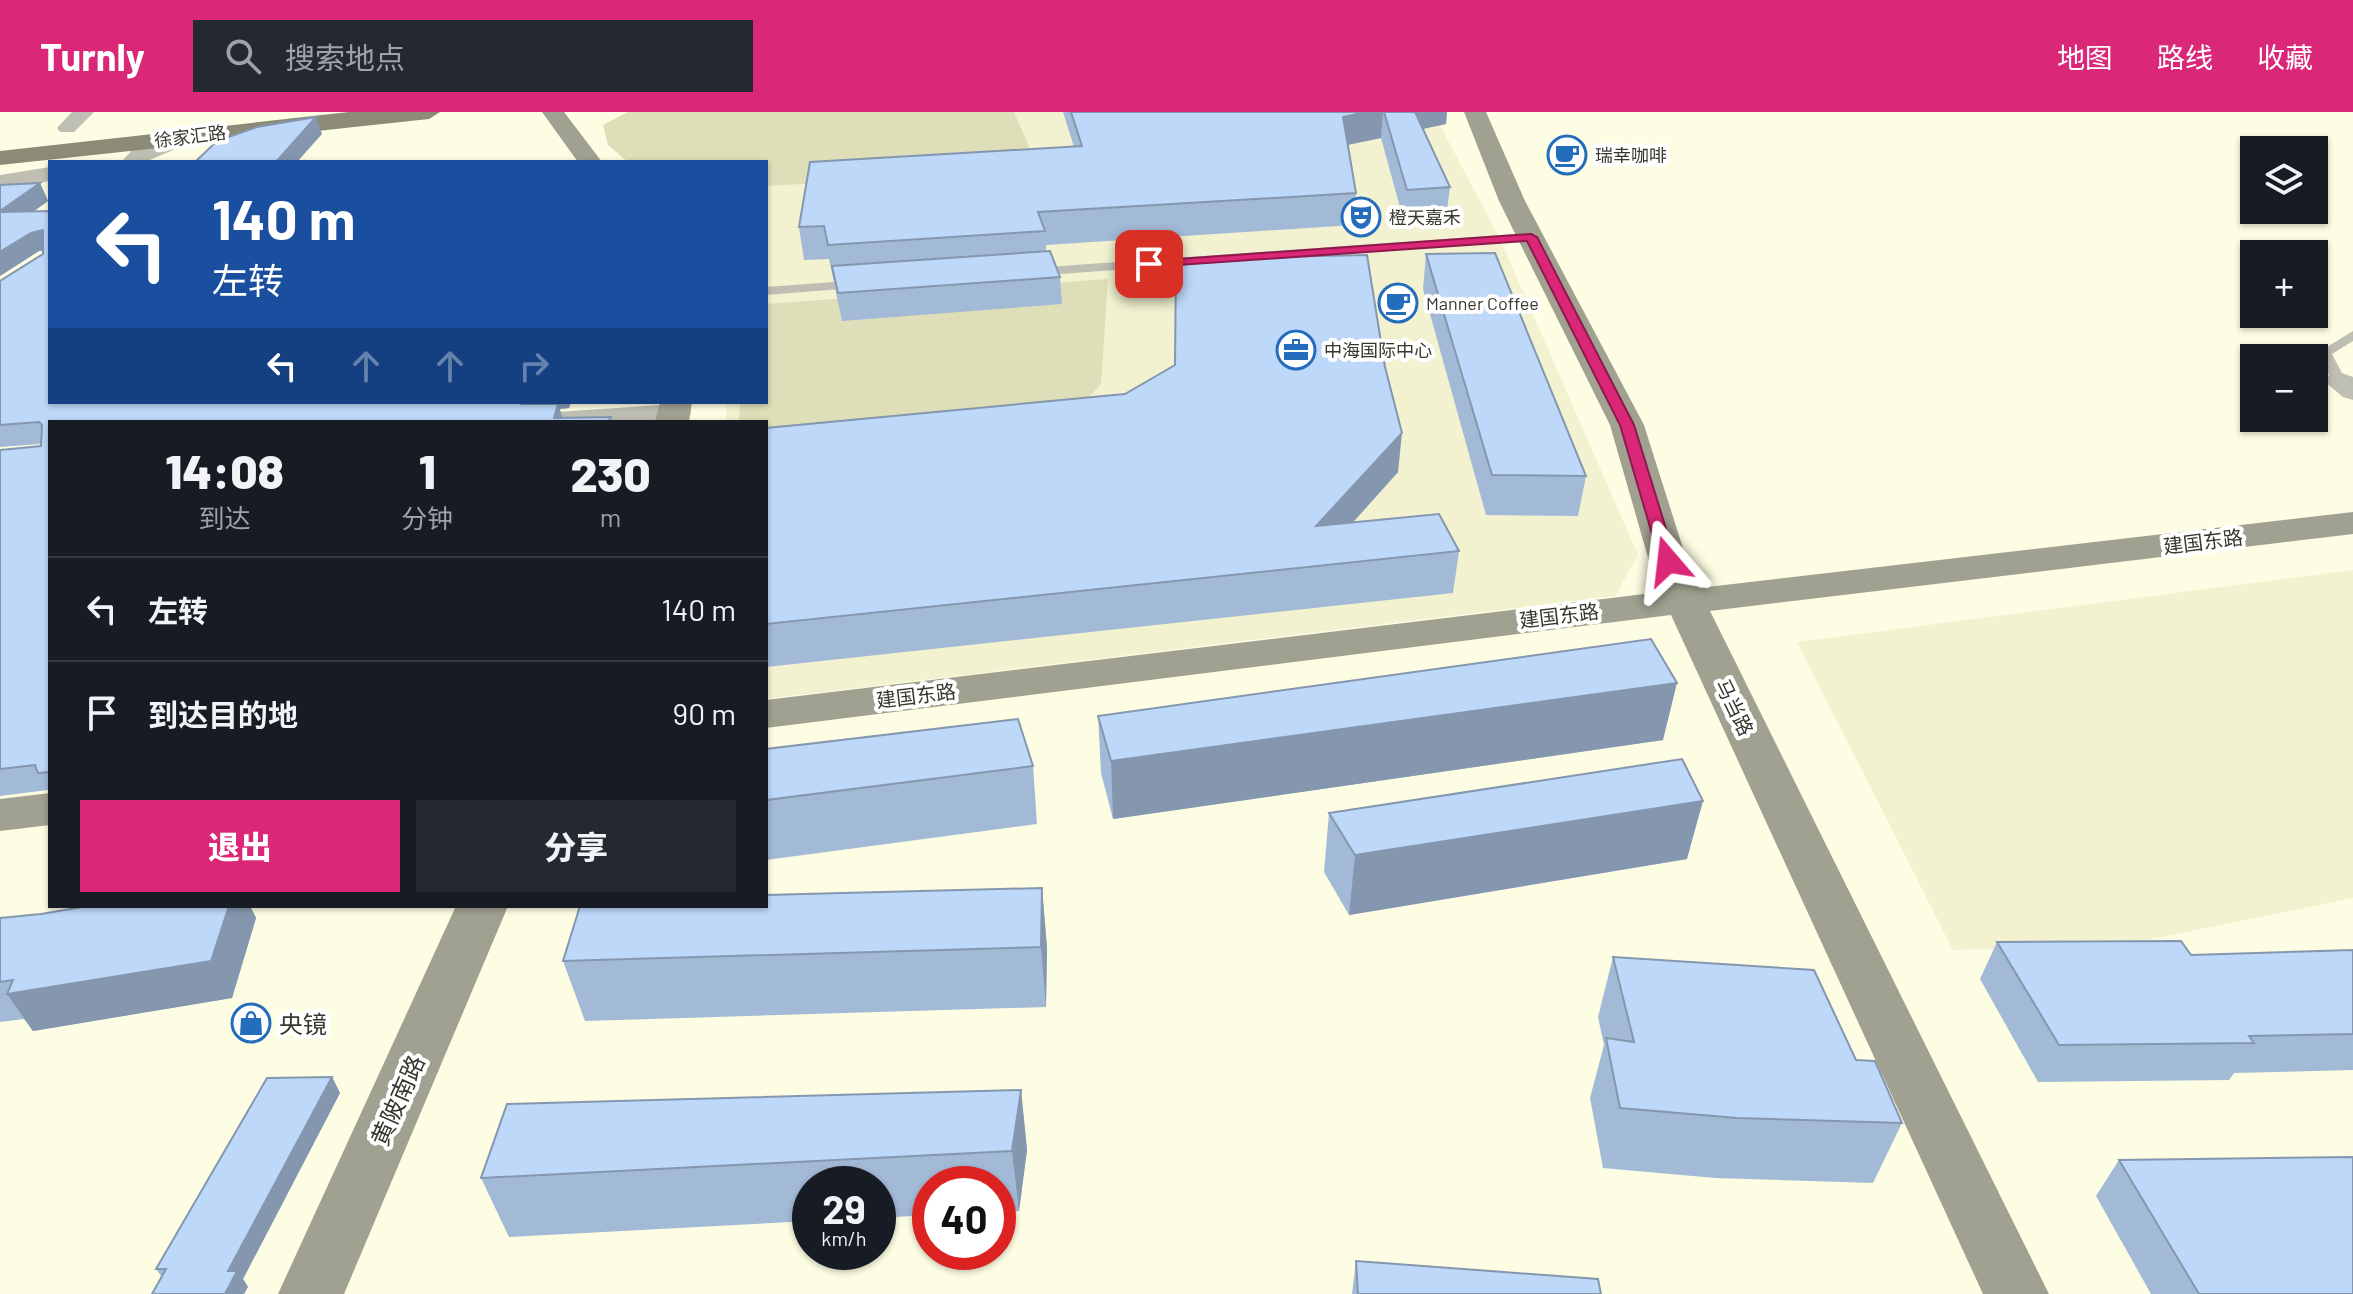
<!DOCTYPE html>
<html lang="zh">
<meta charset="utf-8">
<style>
body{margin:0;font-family:Barlow,"Noto Sans SC",sans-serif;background:#242831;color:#f1f3f6;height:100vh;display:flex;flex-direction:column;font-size:30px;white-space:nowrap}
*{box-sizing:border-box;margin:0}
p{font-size:26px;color:#9ea1a6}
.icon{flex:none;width:44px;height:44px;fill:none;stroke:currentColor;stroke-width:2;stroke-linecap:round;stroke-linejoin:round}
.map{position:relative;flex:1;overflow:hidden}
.drawer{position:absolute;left:48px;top:308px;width:720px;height:488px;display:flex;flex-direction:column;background:#171b24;border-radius:0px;box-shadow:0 2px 6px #0004}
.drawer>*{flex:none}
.guide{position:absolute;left:48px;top:48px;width:720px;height:244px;border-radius:0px;box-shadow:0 2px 6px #0004;background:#1a4fa0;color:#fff;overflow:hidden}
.controls{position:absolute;left:2240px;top:24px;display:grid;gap:16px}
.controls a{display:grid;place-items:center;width:88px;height:88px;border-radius:0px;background:#171b24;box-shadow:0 2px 6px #0004;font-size:40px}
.speed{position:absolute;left:792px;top:1054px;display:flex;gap:16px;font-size:40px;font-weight:700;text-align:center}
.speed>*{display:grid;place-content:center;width:104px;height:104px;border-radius:50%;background:#171b24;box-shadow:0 2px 6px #0004;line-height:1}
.speed small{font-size:20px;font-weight:400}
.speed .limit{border:12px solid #d22;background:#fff;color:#111}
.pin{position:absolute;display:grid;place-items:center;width:68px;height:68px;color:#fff;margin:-34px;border-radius:16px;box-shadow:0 4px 12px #0006}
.me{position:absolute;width:88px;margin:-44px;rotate:343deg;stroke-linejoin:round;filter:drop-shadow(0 0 6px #0008)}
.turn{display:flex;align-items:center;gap:28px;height:168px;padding:0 32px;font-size:36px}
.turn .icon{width:104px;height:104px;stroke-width:2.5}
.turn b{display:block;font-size:56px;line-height:68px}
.lanes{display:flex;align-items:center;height:76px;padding:0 32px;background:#0003;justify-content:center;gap:40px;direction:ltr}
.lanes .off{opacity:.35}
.eta{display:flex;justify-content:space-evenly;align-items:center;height:136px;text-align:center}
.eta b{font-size:48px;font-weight:800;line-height:56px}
.cta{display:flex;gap:16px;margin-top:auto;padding:16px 32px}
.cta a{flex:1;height:92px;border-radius:0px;background:#db2777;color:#fff;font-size:32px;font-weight:800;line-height:92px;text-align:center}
.cta a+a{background:#242831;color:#f1f3f6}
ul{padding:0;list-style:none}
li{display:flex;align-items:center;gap:24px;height:104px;padding:0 32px;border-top:2px solid #363941}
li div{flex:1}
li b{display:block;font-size:30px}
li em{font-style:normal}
header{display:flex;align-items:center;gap:48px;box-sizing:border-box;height:112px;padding:0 40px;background:#db2777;color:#fff}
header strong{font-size:38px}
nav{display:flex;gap:44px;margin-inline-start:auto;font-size:28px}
.search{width:560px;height:72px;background:#242831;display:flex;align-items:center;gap:20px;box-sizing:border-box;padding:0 28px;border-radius:0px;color:#9ea1a6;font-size:30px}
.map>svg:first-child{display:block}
</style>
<header>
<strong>Turnly</strong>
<div class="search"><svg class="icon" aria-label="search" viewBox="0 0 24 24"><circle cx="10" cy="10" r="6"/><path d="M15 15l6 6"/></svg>搜索地点</div>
<nav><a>地图</a><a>路线</a><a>收藏</a></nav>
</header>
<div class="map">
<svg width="2353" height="1182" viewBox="0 0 2353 1182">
<rect width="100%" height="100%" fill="#fcfde2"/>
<!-- built -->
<g fill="#f2f2d1">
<path d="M1014,0H1433L1500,127L1638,443L1615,484L766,587V310H725L727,290H766V74L1040,60Z"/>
<path d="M2353,458V786L2117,834L1953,838L1797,530Z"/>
</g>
<!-- green -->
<g fill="#dedfb8">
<path d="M628,0H1014L1040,60L766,74V50H628L608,33L603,13Z"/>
<path d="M1108,167L1101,272L1086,288L766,322V310H739L740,290H766V192Z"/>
</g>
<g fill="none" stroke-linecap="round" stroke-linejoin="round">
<!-- lane -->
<g fill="#bebeb3" fill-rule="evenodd">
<path d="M1531,121L1535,122V128L1032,164L1026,160L1032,156Z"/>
<path d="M861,168L866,169V175L766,183V175Z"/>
<path d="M2353,219V229L2332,242L2346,269L2344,272H2334L2317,241Z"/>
</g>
<!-- street -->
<g fill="#bebeb3" fill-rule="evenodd">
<path d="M72,0H94L74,20H60L57,16Z"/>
<path d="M189,18L196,20L199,24L196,28L145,50H121L134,36Z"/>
<path d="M50,55V69L0,77V63Z"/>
<path d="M2339,260L2353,265V288L2343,285L2324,269L2329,263Z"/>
<path d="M676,292L687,295L691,301L687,307L676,310H527L531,304L542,301Z"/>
</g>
<!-- secondary -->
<g fill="#a0a190" fill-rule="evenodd">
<path d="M542,0H564L602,50H578Z"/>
<path d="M1464,0H1486L1525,89L1644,313L1687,449L1699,476L2353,400V422L1710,499L2049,1182H1983L1671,503L766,616V588L1661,480L1649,449L1610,313L1499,89Z"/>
<path d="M660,290H692L689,310H655Z"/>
<path d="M50,681V713L0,719V687Z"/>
<path d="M456,794H508L344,1182H278Z"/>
</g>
<!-- primary -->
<path fill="#8b8b77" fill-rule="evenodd" d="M349,0H440L429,7L0,53V39Z"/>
</g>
<!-- wall -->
<g fill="#a3bad7">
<path d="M1063,0H1447L1446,12L1422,17L1450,75L1446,107L1404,110L1381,26L1348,33L1356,81L1354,113L1046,133V139L1060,165L1062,192L842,209L829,147L804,148L799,115L1074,35Z"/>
<path d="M40,71L48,89L34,99H50V290H571L569,296L560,297L50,310V681L48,678L0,684V338L41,334V332L0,335V169L43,142V139H39L0,164Z"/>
<path d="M1426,142L1586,364L1578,404L1486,403L1423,177Z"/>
<path d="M766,316L1398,360L1353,410L1459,439L1453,481L766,555Z"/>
<path d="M1098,604L1663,628L1113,707L1101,661Z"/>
<path d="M766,637L1033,654L1037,712L766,748Z"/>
<path d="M1329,701L1687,747L1349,803L1324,760Z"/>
<path d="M1042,776L1047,836L1046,895L585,909L563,849Z"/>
<path d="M88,794H250L256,806L232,886L33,919L24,907L0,910V806L41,802Z"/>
<path d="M1997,830L2191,843L2353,838V958L2234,961L2229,968L2038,970L1980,867Z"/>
<path d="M1613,845L1856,948L1902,1011L1873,1071L1715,1066L1603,1056L1590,986L1604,933L1598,905Z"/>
<path d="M332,965L340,981L243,1167L248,1175L162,1165L156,1157Z"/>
<path d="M1021,978L1027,1038L1019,1099L998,1100V1072H930V1103L878,1106V1072H810V1109L509,1125L481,1066Z"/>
<path d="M2119,1048L2353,1182H2151L2096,1084Z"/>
<path d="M1356,1149L1601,1182H1352Z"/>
</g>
<!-- shaded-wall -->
<g fill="#8597af">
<path d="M1366,0H1383L1381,26L1341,34L1343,5Z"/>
<path d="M1410,0H1447L1446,12L1408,20Z"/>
<path d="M316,5L322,22L297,50H276Z"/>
<path d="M40,71L48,89L8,118L0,99Z"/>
<path d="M43,118L50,137L39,139L0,164V140L31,121Z"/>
<path d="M518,290H571L569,296L560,297L563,310L530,301Z"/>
<path d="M1402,321L1398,360L1313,455L1316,414Z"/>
<path d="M1677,571L1663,628L1113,707L1111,649Z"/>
<path d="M1703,689L1687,747L1349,803L1355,743Z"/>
<path d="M1042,776L1047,836L1046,895L1041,835Z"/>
<path d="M229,794H250L256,806L232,886L33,919L7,882Z"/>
<path d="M332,965L340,981L243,1167L248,1175L244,1182H225L228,1159Z"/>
<path d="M1021,978L1027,1038L1019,1099L1012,1039Z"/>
</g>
<!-- building -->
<g fill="#bed8fa" stroke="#8597af" stroke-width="2">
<path d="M1071,0H1366L1343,5L1356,81L1038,100L1045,119L828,133L824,114L799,115L810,50L1082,34Z"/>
<path d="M1384,0H1415L1450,75L1407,78Z"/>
<path d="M316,5L276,50H195L217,29L257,15Z"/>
<path d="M40,71L0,99V73Z"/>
<path d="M50,99V290H519L521,292H558L554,306L611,305L608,310H50V660L38,661L35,653L0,657V338L41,334L42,313L39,310L0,313V169L43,142V118L31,121L0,140V100Z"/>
<path d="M1050,139L1060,165L838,181L832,154Z"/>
<path d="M1495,141L1586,364L1492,363L1426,142Z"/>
<path d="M1367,143L1385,255L1402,321L1316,414L1439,402L1459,439L766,512V316L1125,282L1175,253L1176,147Z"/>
<path d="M1651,527L1677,571L1111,649L1098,604Z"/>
<path d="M1018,607L1033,654L766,688V637Z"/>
<path d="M1682,647L1703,689L1355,743L1329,701Z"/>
<path d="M1042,776L1041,835L563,849L580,794H766V783Z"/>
<path d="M88,794H229L211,849L7,882L13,868L0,870V806L41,802Z"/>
<path d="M2181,829L2191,843L2353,838V922L2249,924L2254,931L2059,933L1997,830Z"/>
<path d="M1613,845L1814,858L1856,948L1875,949L1902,1011L1737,1006L1620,996L1606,926L1634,930Z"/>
<path d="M332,965L228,1159H237L225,1182H152L166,1157H156L267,966Z"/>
<path d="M1021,978L1012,1039L481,1066L507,992Z"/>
<path d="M2353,1045V1182H2199L2119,1048Z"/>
<path d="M1356,1149L1598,1167L1601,1182H1358Z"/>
</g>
<!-- route -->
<path fill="#db2777" stroke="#8e194d" stroke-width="2" d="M1531,122L1537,125L1634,313L1676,449L1674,452L1668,454L1660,449L1620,313L1527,129L1149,155L1143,152L1149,149Z"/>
<!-- icons -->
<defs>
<symbol id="cafe-ring" viewBox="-11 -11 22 22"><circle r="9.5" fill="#fff" stroke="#246cbc" stroke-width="1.5"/><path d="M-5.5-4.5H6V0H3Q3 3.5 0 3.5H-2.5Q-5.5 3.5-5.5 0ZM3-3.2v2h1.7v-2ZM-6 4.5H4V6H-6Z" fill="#246cbc"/></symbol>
<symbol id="theatre-ring" viewBox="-11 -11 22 22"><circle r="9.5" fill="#fff" stroke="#246cbc" stroke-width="1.5"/><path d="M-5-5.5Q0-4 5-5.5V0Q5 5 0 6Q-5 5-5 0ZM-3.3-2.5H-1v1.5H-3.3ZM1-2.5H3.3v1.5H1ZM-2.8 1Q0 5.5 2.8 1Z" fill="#246cbc"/></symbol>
<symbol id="office-ring" viewBox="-11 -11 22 22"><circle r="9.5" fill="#fff" stroke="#246cbc" stroke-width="1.5"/><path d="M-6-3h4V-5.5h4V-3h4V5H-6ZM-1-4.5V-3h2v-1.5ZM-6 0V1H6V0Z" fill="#246cbc"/></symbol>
<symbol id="shop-ring" viewBox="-11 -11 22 22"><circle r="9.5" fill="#fff" stroke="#246cbc" stroke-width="1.5"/><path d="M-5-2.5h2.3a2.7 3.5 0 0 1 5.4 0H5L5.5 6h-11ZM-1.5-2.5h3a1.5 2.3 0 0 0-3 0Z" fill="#246cbc"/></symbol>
</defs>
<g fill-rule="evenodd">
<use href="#cafe-ring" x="1545" y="21" width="44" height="44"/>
<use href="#theatre-ring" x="1339" y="83" width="44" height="44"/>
<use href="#cafe-ring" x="1376" y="169" width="44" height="44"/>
<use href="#office-ring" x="1274" y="216" width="44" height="44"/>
<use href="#shop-ring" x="229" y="889" width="44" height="44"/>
</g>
<g text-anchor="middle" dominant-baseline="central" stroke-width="8" stroke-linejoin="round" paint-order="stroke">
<!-- far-street labels -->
<g font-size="18" fill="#38382e" stroke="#fff">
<text transform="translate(190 24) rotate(-7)">徐家汇路</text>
</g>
<!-- far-poi labels -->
<g font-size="18" fill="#38382e" stroke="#fff" text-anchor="start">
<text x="1595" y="43">瑞幸咖啡</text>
<text x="1389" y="105">橙天嘉禾</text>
<text x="1426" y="191">Manner Coffee</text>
<text x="1324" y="238">中海国际中心</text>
</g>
<!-- street labels -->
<g font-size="20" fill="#38382e" stroke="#fff">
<text transform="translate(2203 429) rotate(-7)">建国东路</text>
<text transform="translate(1559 503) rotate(-7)">建国东路</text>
<text transform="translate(916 583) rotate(-7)">建国东路</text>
<text transform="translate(1735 595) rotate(64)">马当路</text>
</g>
<!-- near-poi labels -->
<g font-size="24" fill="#38382e" stroke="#fff" text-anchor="start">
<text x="279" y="911">央镜</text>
</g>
<!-- near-street labels -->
<g font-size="24" fill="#38382e" stroke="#fff">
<text transform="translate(397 988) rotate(-66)">黄陂南路</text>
</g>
</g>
</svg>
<div class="controls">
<a><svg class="icon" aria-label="layers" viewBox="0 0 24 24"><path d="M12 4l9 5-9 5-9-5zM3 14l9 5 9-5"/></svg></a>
<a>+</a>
<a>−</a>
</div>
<div class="speed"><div>29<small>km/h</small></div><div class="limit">40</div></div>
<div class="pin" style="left:1149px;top:152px;background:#d93025"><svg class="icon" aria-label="arrive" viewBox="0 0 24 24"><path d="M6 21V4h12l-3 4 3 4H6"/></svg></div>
<svg class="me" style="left:1668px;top:449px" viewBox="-20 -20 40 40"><path d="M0-17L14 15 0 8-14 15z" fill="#db2777" stroke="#fff" stroke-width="4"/></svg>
<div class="guide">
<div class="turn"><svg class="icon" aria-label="left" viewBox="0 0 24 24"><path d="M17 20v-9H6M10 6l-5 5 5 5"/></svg><div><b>140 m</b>左转</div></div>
<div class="lanes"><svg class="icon" aria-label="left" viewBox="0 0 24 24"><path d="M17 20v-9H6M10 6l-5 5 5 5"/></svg><svg class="icon off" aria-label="ahead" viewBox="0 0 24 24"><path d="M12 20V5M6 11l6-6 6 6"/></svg><svg class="icon off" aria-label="ahead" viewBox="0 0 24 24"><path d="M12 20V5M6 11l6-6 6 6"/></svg><svg class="icon off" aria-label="right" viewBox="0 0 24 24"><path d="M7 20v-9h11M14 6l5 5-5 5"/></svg></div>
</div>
<section class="drawer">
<div class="eta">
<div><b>14:08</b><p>到达</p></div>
<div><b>1</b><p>分钟</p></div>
<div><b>230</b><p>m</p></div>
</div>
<ul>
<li><svg class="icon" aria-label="left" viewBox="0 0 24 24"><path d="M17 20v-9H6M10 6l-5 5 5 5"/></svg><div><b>左转</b></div><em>140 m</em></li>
<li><svg class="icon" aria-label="arrive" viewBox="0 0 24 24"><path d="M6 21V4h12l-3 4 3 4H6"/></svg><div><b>到达目的地</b></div><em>90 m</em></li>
</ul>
<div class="cta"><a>退出</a><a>分享</a></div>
</section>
</div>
